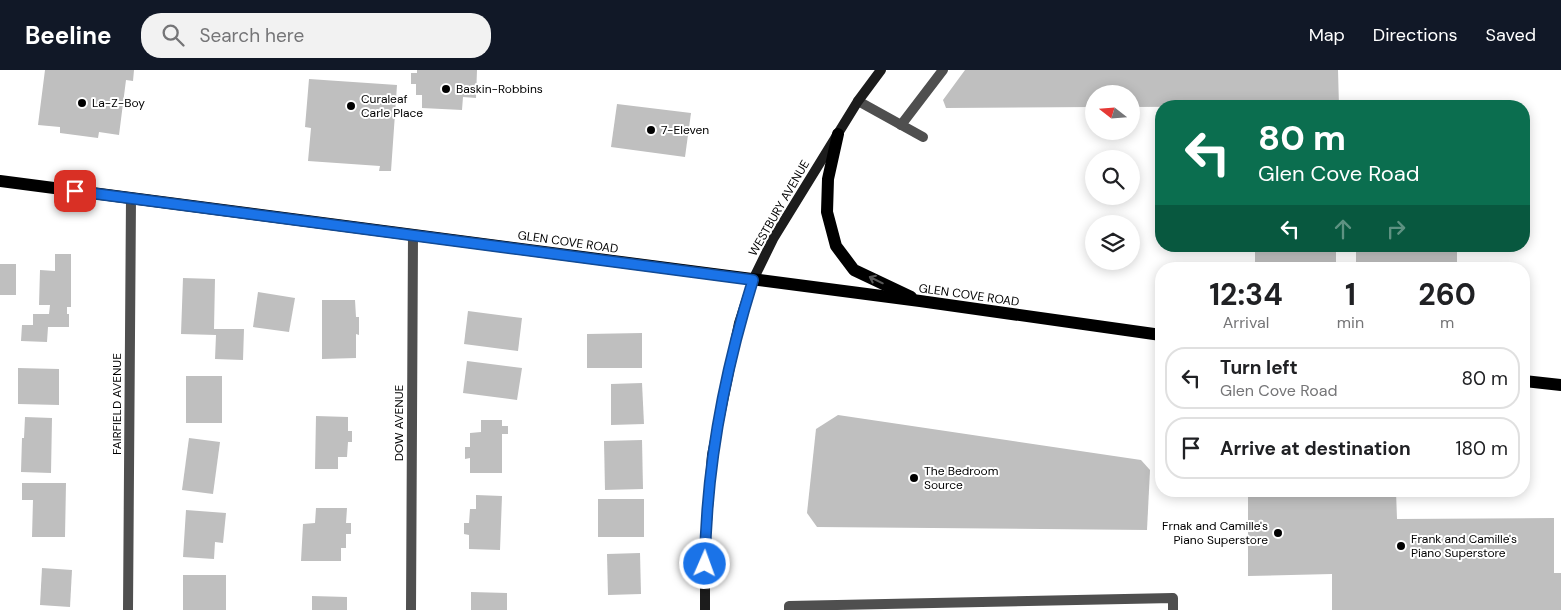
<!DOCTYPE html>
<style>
body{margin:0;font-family:"DM Sans",sans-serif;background:#f2f2f2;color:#202124;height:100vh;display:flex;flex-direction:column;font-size:19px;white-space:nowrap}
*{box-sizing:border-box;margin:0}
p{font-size:16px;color:#757577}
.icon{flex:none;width:28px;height:28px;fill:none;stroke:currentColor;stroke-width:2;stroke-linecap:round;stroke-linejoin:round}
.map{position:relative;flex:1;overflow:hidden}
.drawer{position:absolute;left:1155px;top:192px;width:375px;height:235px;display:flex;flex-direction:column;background:#fff;border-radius:20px;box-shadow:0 2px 12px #0003}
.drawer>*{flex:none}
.guide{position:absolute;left:1155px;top:30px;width:375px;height:152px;border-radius:20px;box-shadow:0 2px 12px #0003;background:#0b6e4f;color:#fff;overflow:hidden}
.needle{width:32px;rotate:287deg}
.buttons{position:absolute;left:1085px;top:15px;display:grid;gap:10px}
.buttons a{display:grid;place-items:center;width:55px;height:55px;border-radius:50%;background:#fff;box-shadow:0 2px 12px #0003;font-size:25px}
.pin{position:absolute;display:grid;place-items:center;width:42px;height:42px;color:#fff;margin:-21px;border-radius:10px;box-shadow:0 2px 8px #0006}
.me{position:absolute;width:55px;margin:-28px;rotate:2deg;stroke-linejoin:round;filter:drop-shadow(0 0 4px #0008)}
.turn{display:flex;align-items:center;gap:18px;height:105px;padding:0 20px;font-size:22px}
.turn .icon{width:65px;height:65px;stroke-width:2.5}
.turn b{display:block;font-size:35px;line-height:42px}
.lanes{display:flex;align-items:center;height:48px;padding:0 20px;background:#0003;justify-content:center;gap:25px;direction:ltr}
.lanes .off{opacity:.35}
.eta{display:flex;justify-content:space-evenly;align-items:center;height:85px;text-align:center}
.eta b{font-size:30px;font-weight:700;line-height:35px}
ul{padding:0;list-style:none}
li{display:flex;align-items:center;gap:15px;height:62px;margin:0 10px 8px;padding:0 10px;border:2px solid #e0e0e0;border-radius:20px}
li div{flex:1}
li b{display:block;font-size:19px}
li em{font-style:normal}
header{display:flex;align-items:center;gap:30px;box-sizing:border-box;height:70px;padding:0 25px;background:#111827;color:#fff}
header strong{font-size:24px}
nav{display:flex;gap:28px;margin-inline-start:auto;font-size:18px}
.search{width:350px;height:45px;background:#f2f2f2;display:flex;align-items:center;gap:12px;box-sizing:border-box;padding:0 18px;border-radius:20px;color:#757577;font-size:19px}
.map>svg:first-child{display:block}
</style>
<header>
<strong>Beeline</strong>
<div class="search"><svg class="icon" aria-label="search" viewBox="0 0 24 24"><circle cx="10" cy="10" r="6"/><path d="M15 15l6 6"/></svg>Search here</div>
<nav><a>Map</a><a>Directions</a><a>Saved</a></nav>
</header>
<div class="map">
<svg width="1561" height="540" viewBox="0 0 1561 540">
<rect width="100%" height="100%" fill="#fff"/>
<!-- building -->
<g fill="#bfbfbf">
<path d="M45,0H134L133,11L126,10L119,65L99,62L98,68L60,63V57L38,55Z"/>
<path d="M417,0H477L476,28L463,27L462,40L422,38V25H416V14H411V3H417Z"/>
<path d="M965,0H1338L1339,36L1131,37V24H1094V37L946,38L943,30Z"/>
<path d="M309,9L397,15L391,101H379L380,96L308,91L311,58L305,57Z"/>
<path d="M617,34L691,43L685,87L611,77Z"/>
<rect x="1255" y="176" width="81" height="21"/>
<rect x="1356" y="176" width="101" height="23"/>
<path d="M55,184H71V237H67V244H69V257H48L47,272L21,271L22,255H33V244H49L50,235H39L40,200L55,201Z"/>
<rect x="0" y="194" width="16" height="31"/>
<path d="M183,208L215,209L214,259H244L243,290L215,289L216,265L181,264Z"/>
<path d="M258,222L295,228L289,262L253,257Z"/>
<path d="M322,230H355L356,247H359V265L356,264V288L322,289Z"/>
<path d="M468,241L522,248L518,281L464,274Z"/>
<path d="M642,263V298H587V264Z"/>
<path d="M467,291L522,298L517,330L463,323Z"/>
<path d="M18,298L59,299V335L18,334Z"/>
<rect x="186" y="306" width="36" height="47"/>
<path d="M642,313L644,354L611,355V314Z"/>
<path d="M838,345L1141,390L1150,400L1147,460L817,457L807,443L816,359Z"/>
<path d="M316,346L348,347V361H352V372H348L347,387H338V399H315Z"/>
<path d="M25,347L52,348L51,403L21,402L22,368H24Z"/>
<path d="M481,350H502V356H508V364H502V403H470V388L465,389V377H470V363L481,362Z"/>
<path d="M189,368L220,372L213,424L182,420Z"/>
<path d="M642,370L643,419L605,420L604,371Z"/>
<path d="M22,413H66L65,467H32L33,430H22Z"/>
<path d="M1248,421H1396L1397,449L1554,448V503H1561V540H1332V504L1248,506Z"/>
<path d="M476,425L502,426L500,480L469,479V465L464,464V453H469L470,439H476Z"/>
<rect x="598" y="429" width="46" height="38"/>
<path d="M316,438H347L346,453H351V464H346V478H341V491H301L303,454L315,453Z"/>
<path d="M186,440L226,443L223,473L215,472L214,489L183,487Z"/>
<path d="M640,483L641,524L608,525L607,484Z"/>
<path d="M42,498L72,500L70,537L40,535Z"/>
<rect x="183" y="505" width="43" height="35"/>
<path d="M471,522L507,523V540H471Z"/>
<path d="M312,526L347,527V540H312Z"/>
</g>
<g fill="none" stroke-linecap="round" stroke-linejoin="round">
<!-- lane -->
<g stroke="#4f4f4f" stroke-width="10">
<path d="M858,31L923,67"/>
<path d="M901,55L943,0"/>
<path d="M789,540V536L1173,528V540"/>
</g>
<!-- street -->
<g stroke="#4f4f4f" stroke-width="10">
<path d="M128,540L131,128"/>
<path d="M411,540L413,165"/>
</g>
<!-- secondary -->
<path stroke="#1c1c1c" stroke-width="10" d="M705,540V478L712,385L739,253L753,210L773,169L858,31L881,0"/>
<!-- primary -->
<g stroke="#000" stroke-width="12">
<path d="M838,64L828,109L827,142L836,176L854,200L911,227"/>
<path d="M0,111L920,231L1161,265"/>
<path d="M1524,311L1561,315"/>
</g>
</g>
<!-- one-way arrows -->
<defs><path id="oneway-shaft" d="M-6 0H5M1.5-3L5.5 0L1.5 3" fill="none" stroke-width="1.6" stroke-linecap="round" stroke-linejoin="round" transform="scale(1.25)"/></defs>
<use stroke="#595959" href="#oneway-shaft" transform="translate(876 210) rotate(-154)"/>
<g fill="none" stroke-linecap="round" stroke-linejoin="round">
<defs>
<path id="route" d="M75,121L753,210C725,300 706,399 705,494"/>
</defs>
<!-- route casing -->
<use href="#route" stroke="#114b97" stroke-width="12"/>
<!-- route -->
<use href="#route" stroke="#1a73e8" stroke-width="9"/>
</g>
<!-- markers -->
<g fill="#000" stroke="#fff" stroke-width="2">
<circle cx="446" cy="19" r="5"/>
<circle cx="82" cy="33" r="5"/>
<circle cx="351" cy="36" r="5"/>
<circle cx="651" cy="60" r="5"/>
<circle cx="914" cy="408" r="5"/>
<circle cx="1278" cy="463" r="5"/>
<circle cx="1401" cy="476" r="5"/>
</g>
<g text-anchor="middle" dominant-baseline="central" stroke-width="4" stroke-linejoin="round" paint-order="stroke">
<!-- poi labels -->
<g font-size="12" fill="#000" stroke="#fff" text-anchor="start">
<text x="456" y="19">Baskin-Robbins</text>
<text x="361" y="29">Curaleaf<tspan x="361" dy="14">Carle Place</tspan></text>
<text x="92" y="33">La-Z-Boy</text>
<text x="661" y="60">7-Eleven</text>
<text x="924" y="401">The Bedroom<tspan x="924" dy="14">Source</tspan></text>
<text x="1268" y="456" text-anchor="end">Frnak and Camille's<tspan x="1268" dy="14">Piano Superstore</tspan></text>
<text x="1411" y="469">Frank and Camille's<tspan x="1411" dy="14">Piano Superstore</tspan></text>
</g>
<!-- street labels -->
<g font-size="12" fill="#000" stroke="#fff">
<text transform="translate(779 138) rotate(-60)">WESTBURY AVENUE</text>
<text transform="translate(568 172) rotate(8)">GLEN COVE ROAD</text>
<text transform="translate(969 225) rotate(8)">GLEN COVE ROAD</text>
<text transform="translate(117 334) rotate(-90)">FAIRFIELD AVENUE</text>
<text transform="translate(399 353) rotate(-90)">DOW AVENUE</text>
</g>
</g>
</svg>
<div class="buttons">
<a><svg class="needle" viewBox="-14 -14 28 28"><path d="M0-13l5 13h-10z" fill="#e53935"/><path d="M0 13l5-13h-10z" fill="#757577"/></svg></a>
<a><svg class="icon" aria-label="search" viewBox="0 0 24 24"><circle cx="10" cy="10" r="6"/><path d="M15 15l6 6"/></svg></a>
<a><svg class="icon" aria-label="layers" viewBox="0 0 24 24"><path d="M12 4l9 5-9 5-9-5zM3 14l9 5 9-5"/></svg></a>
</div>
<div class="pin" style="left:75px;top:121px;background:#d93025"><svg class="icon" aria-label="arrive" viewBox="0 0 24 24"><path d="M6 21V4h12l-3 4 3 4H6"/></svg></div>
<svg class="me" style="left:705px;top:494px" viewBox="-20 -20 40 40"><circle r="17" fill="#1a73e8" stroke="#fff" stroke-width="3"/><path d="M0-11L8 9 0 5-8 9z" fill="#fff"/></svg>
<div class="guide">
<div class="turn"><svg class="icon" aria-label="left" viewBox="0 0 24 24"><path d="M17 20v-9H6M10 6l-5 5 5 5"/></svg><div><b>80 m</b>Glen Cove Road</div></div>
<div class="lanes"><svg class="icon" aria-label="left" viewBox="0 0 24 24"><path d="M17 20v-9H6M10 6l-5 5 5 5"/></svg><svg class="icon off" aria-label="ahead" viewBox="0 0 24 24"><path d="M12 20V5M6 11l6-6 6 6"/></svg><svg class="icon off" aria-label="right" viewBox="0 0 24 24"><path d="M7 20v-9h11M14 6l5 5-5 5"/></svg></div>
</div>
<section class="drawer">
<div class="eta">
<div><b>12:34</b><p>Arrival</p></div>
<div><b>1</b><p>min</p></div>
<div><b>260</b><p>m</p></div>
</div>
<ul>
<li><svg class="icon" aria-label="left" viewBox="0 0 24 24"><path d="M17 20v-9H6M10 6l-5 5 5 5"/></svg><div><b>Turn left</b><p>Glen Cove Road</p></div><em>80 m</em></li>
<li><svg class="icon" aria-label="arrive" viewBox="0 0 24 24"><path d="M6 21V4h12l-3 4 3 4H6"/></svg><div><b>Arrive at destination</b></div><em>180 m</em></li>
</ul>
</section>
</div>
